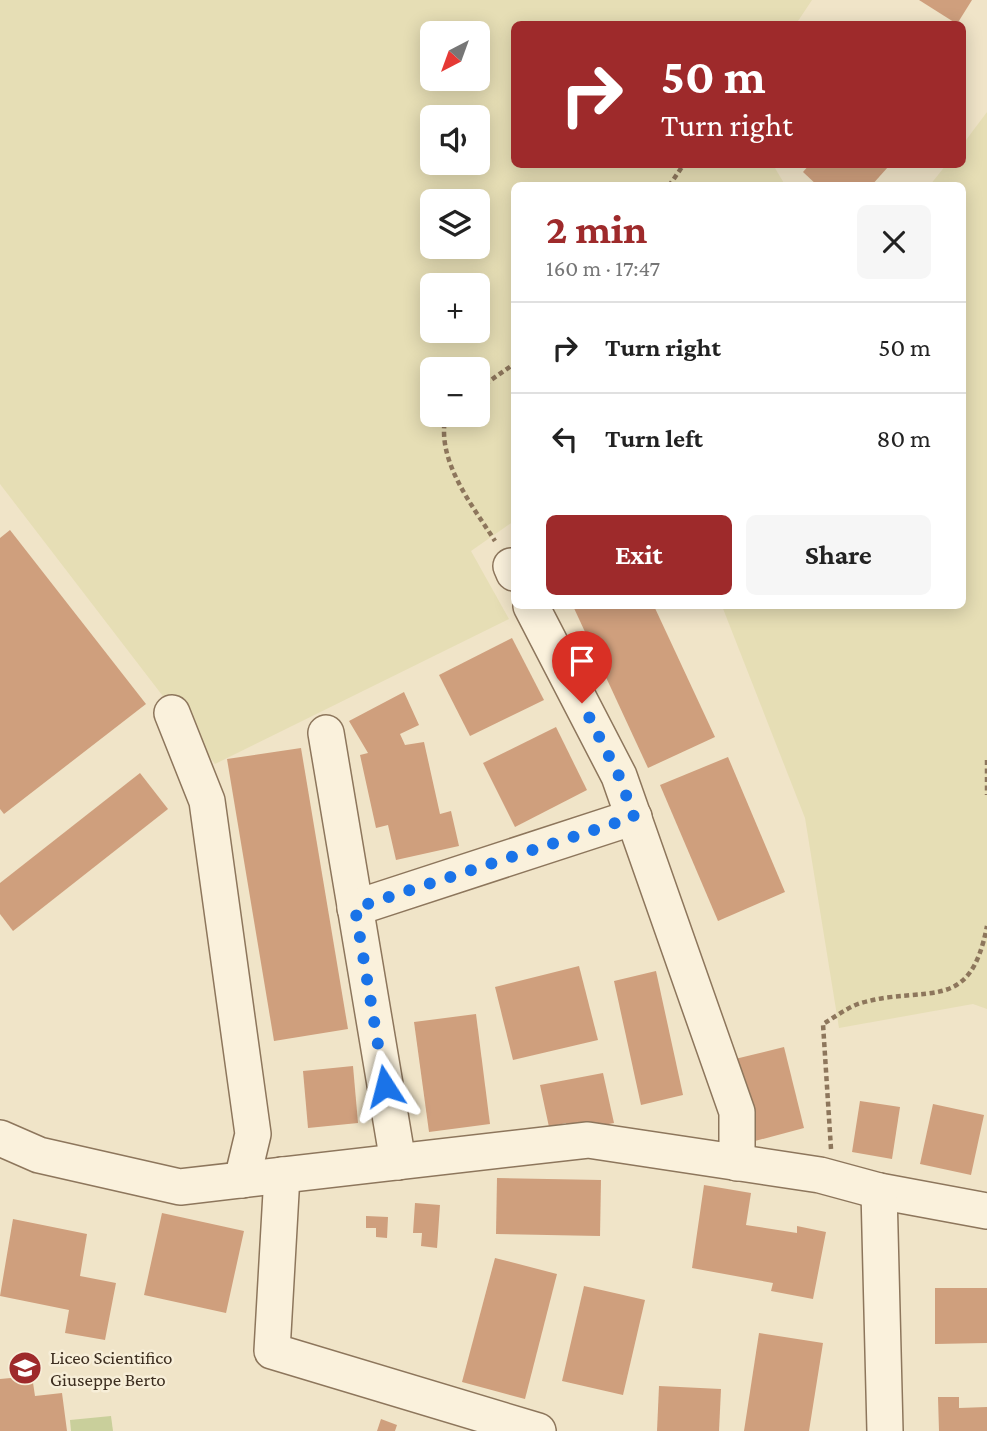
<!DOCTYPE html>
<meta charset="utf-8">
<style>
body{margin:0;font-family:"Crimson Pro",serif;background:#f6f6f6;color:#222;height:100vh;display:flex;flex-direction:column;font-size:26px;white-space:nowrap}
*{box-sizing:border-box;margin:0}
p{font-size:23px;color:#767676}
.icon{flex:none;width:38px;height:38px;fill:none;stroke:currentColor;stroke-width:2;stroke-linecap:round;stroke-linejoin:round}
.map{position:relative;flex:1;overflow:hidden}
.side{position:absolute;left:511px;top:182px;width:455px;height:427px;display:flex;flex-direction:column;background:#fff;border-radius:10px;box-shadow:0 4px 18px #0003}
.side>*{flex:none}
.hud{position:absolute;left:511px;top:21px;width:455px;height:147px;border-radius:10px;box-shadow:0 4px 18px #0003;background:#9e2a2b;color:#fff;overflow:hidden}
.needle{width:46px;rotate:221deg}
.buttons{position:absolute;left:420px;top:21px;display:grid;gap:14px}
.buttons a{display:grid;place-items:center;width:70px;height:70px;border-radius:10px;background:#fff;box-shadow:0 4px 18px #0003;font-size:35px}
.pin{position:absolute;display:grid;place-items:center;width:60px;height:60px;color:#fff;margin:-72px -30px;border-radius:50% 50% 50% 0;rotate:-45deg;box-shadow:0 0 7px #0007}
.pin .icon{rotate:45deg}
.me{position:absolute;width:77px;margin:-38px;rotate:351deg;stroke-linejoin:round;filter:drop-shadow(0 0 5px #0008)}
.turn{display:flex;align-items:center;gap:24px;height:147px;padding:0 35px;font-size:32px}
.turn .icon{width:91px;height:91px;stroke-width:2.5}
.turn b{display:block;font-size:49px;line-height:60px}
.round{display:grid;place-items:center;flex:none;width:74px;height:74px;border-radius:10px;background:#f6f6f6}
.headline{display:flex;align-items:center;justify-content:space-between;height:119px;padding:0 35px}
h1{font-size:42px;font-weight:700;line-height:52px;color:#9e2a2b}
.cta{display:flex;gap:14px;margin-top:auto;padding:14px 35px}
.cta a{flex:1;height:80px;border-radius:10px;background:#9e2a2b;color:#fff;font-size:28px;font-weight:700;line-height:80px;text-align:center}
.cta a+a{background:#f6f6f6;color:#222}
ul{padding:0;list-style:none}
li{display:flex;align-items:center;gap:21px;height:91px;padding:0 35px;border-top:2px solid #e0e0e0}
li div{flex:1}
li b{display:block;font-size:26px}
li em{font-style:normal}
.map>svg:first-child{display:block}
</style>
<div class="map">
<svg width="987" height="1431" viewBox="0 0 987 1431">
<rect width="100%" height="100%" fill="#f0e4c8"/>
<!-- farmland -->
<g fill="#e6deb5" fill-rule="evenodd">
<path d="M0,0H812L796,24H514V164L777,165L775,168L785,185L514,186V521L471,551L509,619L215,764L0,484ZM432,33H478V79H432ZM432,117H478V163H432ZM432,201H478V247H432ZM432,285H478V331H432ZM432,369H478V415H432Z"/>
<path d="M987,112V1009L973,1004L839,1028L805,818L722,606H962V186L930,185L946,165L962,164L963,144Z"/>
</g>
<!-- green -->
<path fill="#c9cf9b" d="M111,1416L113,1431H71L70,1420Z"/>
<!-- building -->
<g fill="#cf9f7d">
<path d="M919,0H972L957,24Z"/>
<path d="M810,164H885L888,167L871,186H818L803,172Z"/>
<path d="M10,530L146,704L4,814L0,809V538Z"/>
<path d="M573,606H654L715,737L648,768Z"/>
<path d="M512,638L544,700L470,736L439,675Z"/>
<path d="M404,692L419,725L400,734L405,745L424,742L440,814L451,811L459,846L396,860L388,825L376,828L360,755L368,753L349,721Z"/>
<path d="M556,727L587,790L515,827L483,763Z"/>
<path d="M301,748L348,1029L274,1041L227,759Z"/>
<path d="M728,757L785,892L718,921L660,785Z"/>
<path d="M140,773L168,809L13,931L0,914V883Z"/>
<path d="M579,966L598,1040L513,1060L495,987Z"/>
<path d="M656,971L683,1095L641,1105L614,981Z"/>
<path d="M476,1014L490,1124L429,1132L414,1022Z"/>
<path d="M784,1047L804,1128L755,1141L735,1059Z"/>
<path d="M353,1066L358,1123L308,1128L303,1071Z"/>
<path d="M603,1073L614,1123L568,1132L566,1123L549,1127L540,1085Z"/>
<path d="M860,1101L900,1107L892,1159L852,1152Z"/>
<path d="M933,1104L984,1115L971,1175L920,1164Z"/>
<path d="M497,1178L601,1180L600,1236L496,1234Z"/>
<path d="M704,1185L751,1193L746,1225L797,1233V1226L826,1232L813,1299L771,1291L773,1283L692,1268Z"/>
<path d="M415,1203L440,1205L437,1248L421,1246L422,1233H413Z"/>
<path d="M162,1213L244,1231L226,1313L144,1295Z"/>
<path d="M366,1216L388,1217L387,1238L376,1237V1228H366Z"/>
<path d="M13,1219L87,1234L80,1276L116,1283L105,1340L65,1333L69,1310L0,1296Z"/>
<path d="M495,1258L557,1274L525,1399L462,1382Z"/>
<path d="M584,1286L645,1300L623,1395L562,1381Z"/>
<path d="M935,1288H987V1343L935,1344Z"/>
<path d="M759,1333L823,1343L809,1431H744Z"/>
<path d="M32,1376L35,1396L62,1393L67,1431H0V1379Z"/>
<path d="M659,1386L721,1389L719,1431H657Z"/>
<path d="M938,1397H959V1408L987,1407V1431H939Z"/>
<path d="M381,1419L397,1425L395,1431H377Z"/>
</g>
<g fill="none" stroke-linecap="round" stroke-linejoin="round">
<defs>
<g id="minor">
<path d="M511,566L514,573"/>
<path d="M531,606L619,776L737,1112V1163"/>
<path d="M172,713L207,801L253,1134L242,1180"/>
<path d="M326,733L398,1162"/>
<path d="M355,908L634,817"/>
<path d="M0,1138L39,1155L180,1187L588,1140L820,1175L879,1191L987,1211"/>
<path d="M282,1175L272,1351L538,1431"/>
<path d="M879,1191L885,1431"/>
</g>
</defs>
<!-- minor casing -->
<use href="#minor" stroke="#8d765c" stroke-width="38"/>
<!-- path -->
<g stroke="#8d765c" stroke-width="4.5" stroke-dasharray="5 3.5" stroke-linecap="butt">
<path d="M669,186L684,164"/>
<path d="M478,389L514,364"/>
<path d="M446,415C435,459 472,505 495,541"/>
<path d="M987,760V795"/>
<path d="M831,1149L823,1024C835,1017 848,1007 861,1003C928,984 970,1015 987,926"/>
</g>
<!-- minor -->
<use href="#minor" stroke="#faf1dc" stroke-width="35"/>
</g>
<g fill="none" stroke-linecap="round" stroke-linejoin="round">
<!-- route -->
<path stroke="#1a73e8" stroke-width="12" stroke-dasharray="0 21.6" d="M385,1086L355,908L634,817L619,776L582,703"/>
</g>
<!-- icons -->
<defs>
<symbol id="school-disc" viewBox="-11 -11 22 22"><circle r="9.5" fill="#9e2a2b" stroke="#f7eed8"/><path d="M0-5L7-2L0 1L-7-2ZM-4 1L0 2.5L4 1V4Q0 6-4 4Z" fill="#fff"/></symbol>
</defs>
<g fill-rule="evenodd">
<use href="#school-disc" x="6" y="1349" width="38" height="38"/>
</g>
<g text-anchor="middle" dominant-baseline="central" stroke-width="5" stroke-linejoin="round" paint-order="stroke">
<!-- poi labels -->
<g font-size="19" fill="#3d2e20" stroke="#f7eed8" text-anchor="start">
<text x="50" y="1357">Liceo Scientifico<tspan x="50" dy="22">Giuseppe Berto</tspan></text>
</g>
</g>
</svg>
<div class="buttons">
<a><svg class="needle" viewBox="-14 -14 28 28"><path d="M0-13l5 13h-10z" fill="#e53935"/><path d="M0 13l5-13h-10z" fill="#767676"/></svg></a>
<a><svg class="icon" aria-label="sound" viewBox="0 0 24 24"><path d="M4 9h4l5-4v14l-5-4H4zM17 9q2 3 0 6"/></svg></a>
<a><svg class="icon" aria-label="layers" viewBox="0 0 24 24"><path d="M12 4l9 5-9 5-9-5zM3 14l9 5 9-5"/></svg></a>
<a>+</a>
<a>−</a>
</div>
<div class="pin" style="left:582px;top:703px;background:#d93025"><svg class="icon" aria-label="arrive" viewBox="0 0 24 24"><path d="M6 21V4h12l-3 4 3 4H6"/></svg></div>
<svg class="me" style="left:385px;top:1086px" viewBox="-20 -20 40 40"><path d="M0-17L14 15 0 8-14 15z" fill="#1a73e8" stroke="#fff" stroke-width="4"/></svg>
<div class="hud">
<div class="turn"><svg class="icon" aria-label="right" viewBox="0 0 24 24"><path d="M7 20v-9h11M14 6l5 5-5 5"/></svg><div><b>50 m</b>Turn right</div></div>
</div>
<section class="side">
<div class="headline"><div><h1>2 min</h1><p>160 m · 17:47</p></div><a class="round"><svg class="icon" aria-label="close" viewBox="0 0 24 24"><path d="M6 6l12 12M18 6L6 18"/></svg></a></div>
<ul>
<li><svg class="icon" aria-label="right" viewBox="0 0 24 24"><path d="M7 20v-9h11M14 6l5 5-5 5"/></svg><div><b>Turn right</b></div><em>50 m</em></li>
<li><svg class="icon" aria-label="left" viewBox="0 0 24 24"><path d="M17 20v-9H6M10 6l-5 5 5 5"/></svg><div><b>Turn left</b></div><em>80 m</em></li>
</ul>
<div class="cta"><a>Exit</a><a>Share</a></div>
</section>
</div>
